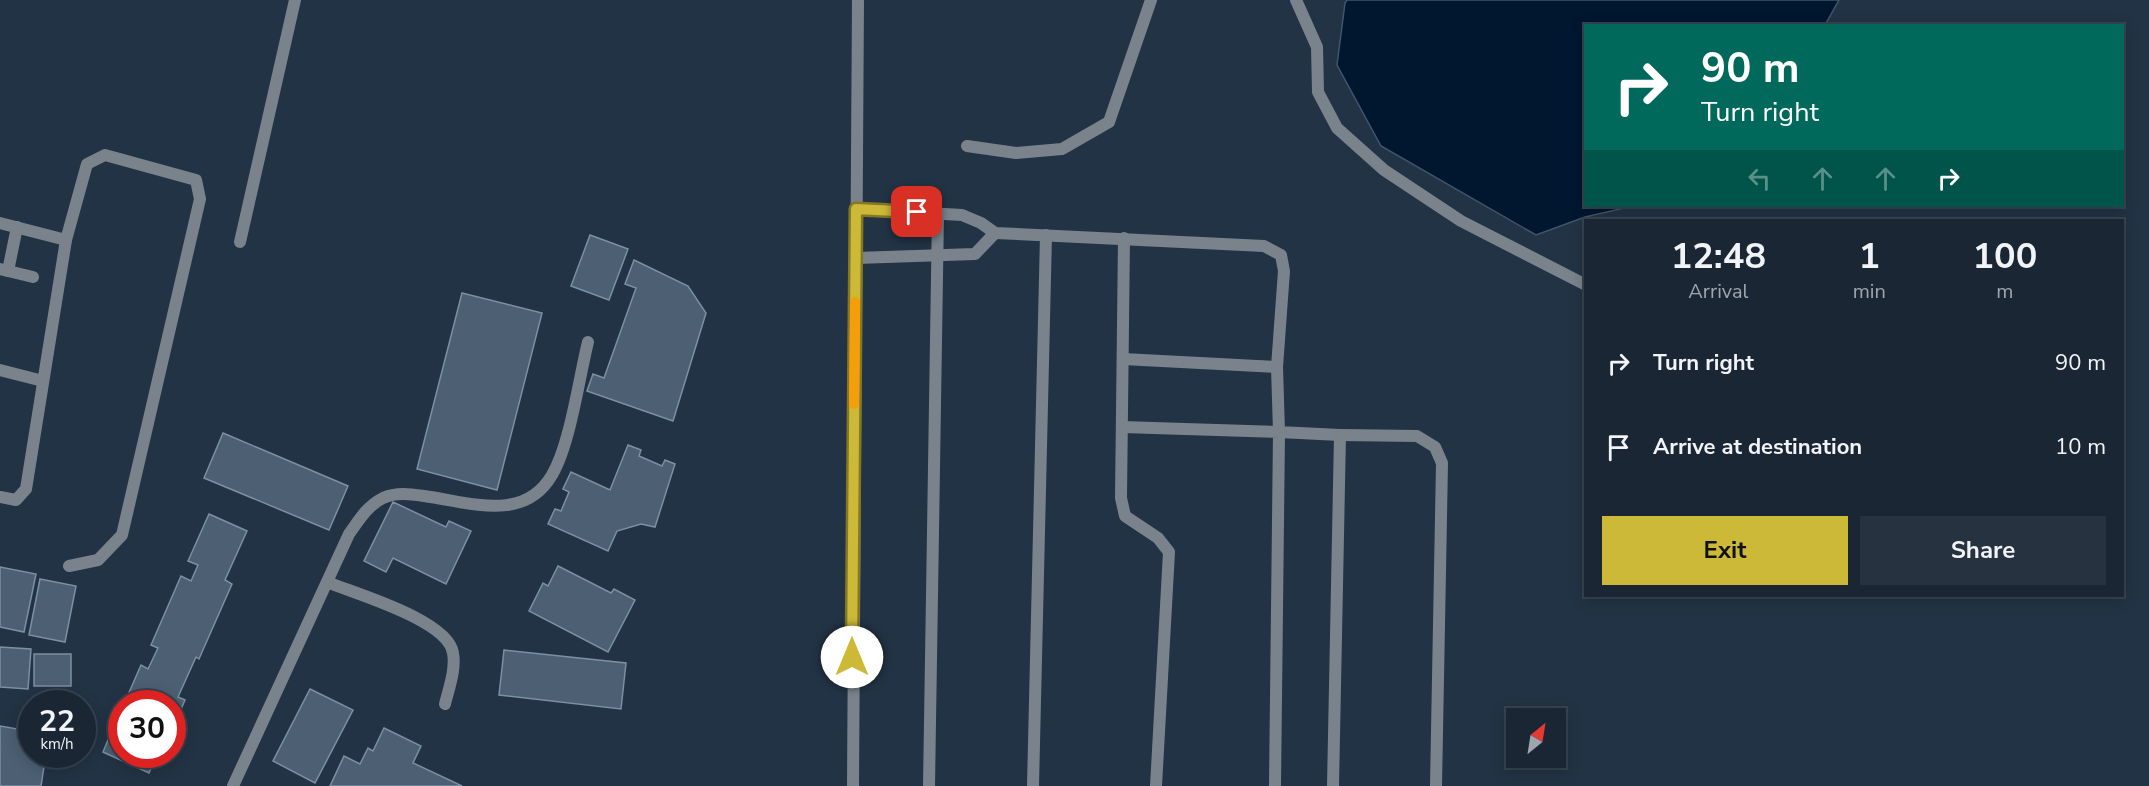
<!DOCTYPE html>
<style>
body{margin:0;font-family:"Nunito Sans",sans-serif;background:#273240;color:#f1f3f6;height:100vh;display:flex;flex-direction:column;font-size:22px;white-space:nowrap}
*{box-sizing:border-box;margin:0}
p{font-size:20px;color:#9fa5ac}
.icon{flex:none;width:33px;height:33px;fill:none;stroke:currentColor;stroke-width:2;stroke-linecap:round;stroke-linejoin:round}
.map{position:relative;flex:1;overflow:hidden}
.drawer{position:absolute;left:1584px;top:219px;width:540px;height:378px;display:flex;flex-direction:column;background:#1a2634;border-radius:0px;box-shadow:0 3px 15px #0003,0 0 0 2px #38434f}
.drawer>*{flex:none}
.banner{position:absolute;left:1584px;top:24px;width:540px;height:183px;border-radius:0px;box-shadow:0 3px 15px #0003,0 0 0 2px #38434f;background:#00695c;color:#fff;overflow:hidden}
.needle{width:39px;rotate:30deg}
.controls{position:absolute;left:1506px;top:708px;display:grid;gap:12px}
.controls a{display:grid;place-items:center;width:60px;height:60px;border-radius:0px;background:#1a2634;box-shadow:0 3px 15px #0003,0 0 0 2px #38434f;font-size:30px}
.speed{position:absolute;left:18px;top:690px;display:flex;gap:12px;font-size:30px;font-weight:700;text-align:center}
.speed>*{display:grid;place-content:center;width:78px;height:78px;border-radius:50%;background:#1a2634;box-shadow:0 3px 15px #0003,0 0 0 2px #38434f;line-height:1}
.speed small{font-size:15px;font-weight:400}
.speed .limit{border:9px solid #d22;background:#fff;color:#111}
.pin{position:absolute;display:grid;place-items:center;width:51px;height:51px;color:#fff;margin:-26px;border-radius:12px;box-shadow:0 3px 9px #0006}
.me{position:absolute;width:66px;margin:-33px;rotate:0deg;stroke-linejoin:round;filter:drop-shadow(0 0 4px #0008)}
.turn{display:flex;align-items:center;gap:21px;height:126px;padding:0 18px;font-size:27px}
.turn .icon{width:78px;height:78px;stroke-width:2.5}
.turn b{display:block;font-size:42px;line-height:51px}
.lanes{display:flex;align-items:center;height:57px;padding:0 18px;background:#0003;justify-content:center;gap:30px;direction:ltr}
.lanes .off{opacity:.35}
.eta{display:flex;justify-content:space-evenly;align-items:center;height:102px;text-align:center}
.eta b{font-size:36px;font-weight:700;line-height:42px}
.primary-button{display:flex;gap:12px;margin-top:auto;padding:12px 18px}
.primary-button a{flex:1;height:69px;border-radius:0px;background:#cdb938;color:#111;font-size:24px;font-weight:700;line-height:69px;text-align:center}
.primary-button a+a{background:#273240;color:#f1f3f6}
ul{padding:0;list-style:none}
li{display:flex;align-items:center;gap:18px;height:84px;padding:0 18px}
li div{flex:1}
li b{display:block;font-size:22px}
li em{font-style:normal}
.map>svg:first-child{display:block}
</style>
<div class="map">
<svg width="2149" height="786" viewBox="0 0 2149 786">
<rect width="100%" height="100%" fill="#223345"/>
<!-- water -->
<path fill="#001730" stroke="#42556a" stroke-width="1.5" d="M1347,0H1839L1825,25L1586,26V206H1633L1585,217L1536,235L1381,146L1337,65L1345,3Z"/>
<!-- building -->
<g fill="#4c5f73" stroke="#7b8fa5" stroke-width="1.5">
<path d="M590,235L628,249L609,300L571,286Z"/>
<path d="M634,260L688,286L706,313L673,421L587,391L593,374L604,378L636,288L625,284Z"/>
<path d="M462,293L542,313L497,490L417,469Z"/>
<path d="M223,433L348,486L329,530L204,478Z"/>
<path d="M628,445L641,450L639,456L662,466L665,460L675,464L655,527L641,524L617,531L608,551L548,524L555,509L561,511L569,492L563,489L571,472L610,490Z"/>
<path d="M393,502L446,527L449,521L471,531L446,584L393,558L386,572L364,561Z"/>
<path d="M209,514L247,531L225,580L232,584L199,659L196,657L178,697L185,700L179,714L176,713L172,720V704H124L141,665L148,669L158,648L151,645L181,576L191,581L198,565L188,561Z"/>
<path d="M558,566L611,593L614,589L635,600L608,652L529,611L543,583L548,586Z"/>
<path d="M0,567L36,574L24,632L0,627Z"/>
<path d="M40,579L76,586L65,642L29,635Z"/>
<path d="M0,647L31,649L28,689L0,687Z"/>
<path d="M504,650L626,663L621,709L499,695Z"/>
<rect x="34" y="654" width="37" height="32"/>
<path d="M310,689L353,710L315,783L273,761Z"/>
<path d="M19,718L32,720V754H46L41,786H0V726L17,729Z"/>
<path d="M113,728L122,731V754H157L149,773L103,752Z"/>
<path d="M384,728L421,746L413,763L462,786H330L344,756L360,764L368,748L373,751Z"/>
</g>
<g fill="none" stroke-linecap="round" stroke-linejoin="round">
<!-- lane -->
<path stroke="#7a838c" stroke-width="12" d="M327,582C356,594 448,620 453,653C456,669 449,688 445,704"/>
<!-- street -->
<g stroke="#7a838c" stroke-width="12">
<path d="M1296,0L1317,47L1318,92L1337,128L1384,170L1461,221L1586,285"/>
<path d="M967,146L1016,153L1062,149L1109,122L1151,0"/>
<path d="M856,209L962,215L981,223L995,233L1264,246L1281,255L1284,271L1277,367L1279,432L1340,435L1333,786"/>
<path d="M0,223L66,240L87,164L105,155L196,180L200,199L122,535L98,560L69,566"/>
<path d="M1124,238L1121,498L1125,516L1158,538L1169,552L1156,786"/>
<path d="M240,242L295,0"/>
<path d="M856,258L975,254L995,233"/>
<path d="M0,269L8,271L17,227"/>
<path d="M8,271L33,277"/>
<path d="M1123,359L1277,367"/>
<path d="M0,370L43,381"/>
<path d="M1122,427L1279,432L1275,786"/>
<path d="M1340,435L1417,436L1435,447L1442,463L1436,786"/>
<path d="M0,497L16,500L26,489L66,240"/>
<path d="M233,786L349,534C359,520 367,506 383,498C396,492 410,494 424,496C470,502 524,523 552,475C570,445 579,378 588,342"/>
<path d="M853,786L858,0"/>
<path d="M929,786L938,213"/>
<path d="M1033,786L1046,235"/>
</g>
</g>
<g fill="none" stroke-linecap="round" stroke-linejoin="round">
<defs>
<path id="route" d="M852,657L856,209L917,212"/>
</defs>
<!-- route casing -->
<use href="#route" stroke="#857824" stroke-width="15"/>
<!-- route -->
<use href="#route" stroke="#cdb938" stroke-width="10"/>
<!-- slow -->
<path stroke="#f59e0b" stroke-width="10" d="M854,404L855,302"/>
</g>
</svg>
<div class="controls">
<a><svg class="needle" viewBox="-14 -14 28 28"><path d="M0-13l5 13h-10z" fill="#e53935"/><path d="M0 13l5-13h-10z" fill="#9fa5ac"/></svg></a>
</div>
<div class="speed"><div>22<small>km/h</small></div><div class="limit">30</div></div>
<div class="pin" style="left:917px;top:212px;background:#d93025"><svg class="icon" aria-label="arrive" viewBox="0 0 24 24"><path d="M6 21V4h12l-3 4 3 4H6"/></svg></div>
<svg class="me" style="left:852px;top:657px" viewBox="-20 -20 40 40"><circle r="19" fill="#fff"/><path d="M0-13L10 11 0 6-10 11z" fill="#cdb938"/></svg>
<div class="banner">
<div class="turn"><svg class="icon" aria-label="right" viewBox="0 0 24 24"><path d="M7 20v-9h11M14 6l5 5-5 5"/></svg><div><b>90 m</b>Turn right</div></div>
<div class="lanes"><svg class="icon off" aria-label="left" viewBox="0 0 24 24"><path d="M17 20v-9H6M10 6l-5 5 5 5"/></svg><svg class="icon off" aria-label="ahead" viewBox="0 0 24 24"><path d="M12 20V5M6 11l6-6 6 6"/></svg><svg class="icon off" aria-label="ahead" viewBox="0 0 24 24"><path d="M12 20V5M6 11l6-6 6 6"/></svg><svg class="icon" aria-label="right" viewBox="0 0 24 24"><path d="M7 20v-9h11M14 6l5 5-5 5"/></svg></div>
</div>
<section class="drawer">
<div class="eta">
<div><b>12:48</b><p>Arrival</p></div>
<div><b>1</b><p>min</p></div>
<div><b>100</b><p>m</p></div>
</div>
<ul>
<li><svg class="icon" aria-label="right" viewBox="0 0 24 24"><path d="M7 20v-9h11M14 6l5 5-5 5"/></svg><div><b>Turn right</b></div><em>90 m</em></li>
<li><svg class="icon" aria-label="arrive" viewBox="0 0 24 24"><path d="M6 21V4h12l-3 4 3 4H6"/></svg><div><b>Arrive at destination</b></div><em>10 m</em></li>
</ul>
<div class="primary-button"><a>Exit</a><a>Share</a></div>
</section>
</div>
